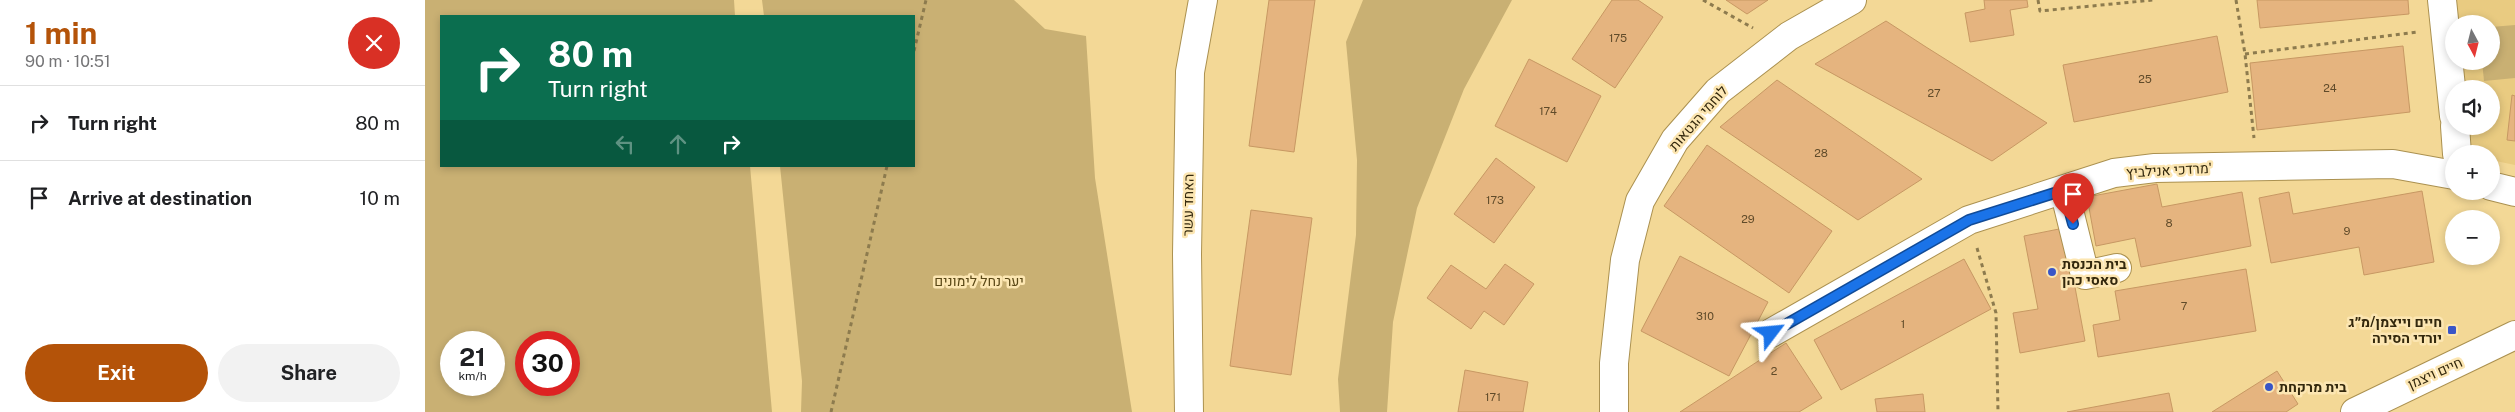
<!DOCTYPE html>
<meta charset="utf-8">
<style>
body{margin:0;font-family:"Public Sans",Heebo,sans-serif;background:#f2f2f2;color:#202124;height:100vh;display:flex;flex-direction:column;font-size:19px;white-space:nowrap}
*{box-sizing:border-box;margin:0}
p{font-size:16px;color:#757577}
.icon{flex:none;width:28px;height:28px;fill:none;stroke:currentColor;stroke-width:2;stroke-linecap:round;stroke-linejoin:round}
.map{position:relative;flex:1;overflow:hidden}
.details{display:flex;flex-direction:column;background:#fff;width:425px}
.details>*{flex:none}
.hud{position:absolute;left:15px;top:15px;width:475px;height:152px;border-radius:0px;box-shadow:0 2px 8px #0003;background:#0b6e4f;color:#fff;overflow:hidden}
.needle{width:32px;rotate:173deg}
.tools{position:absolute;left:2020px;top:15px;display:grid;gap:10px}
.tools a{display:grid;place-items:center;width:55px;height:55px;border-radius:50%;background:#fff;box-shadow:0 2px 8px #0003;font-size:25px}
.speed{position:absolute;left:15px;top:331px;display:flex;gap:10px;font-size:25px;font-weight:700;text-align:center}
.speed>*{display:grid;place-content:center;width:65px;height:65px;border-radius:50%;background:#fff;box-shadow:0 2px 8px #0003;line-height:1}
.speed small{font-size:12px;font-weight:400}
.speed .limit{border:8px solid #d22;background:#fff;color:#111}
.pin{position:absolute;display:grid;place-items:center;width:42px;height:42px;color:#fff;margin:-51px -21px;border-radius:50% 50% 50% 0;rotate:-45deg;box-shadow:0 0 5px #0007}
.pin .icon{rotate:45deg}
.me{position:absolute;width:55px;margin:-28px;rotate:61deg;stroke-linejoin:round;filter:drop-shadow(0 0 4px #0008)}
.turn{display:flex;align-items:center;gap:18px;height:105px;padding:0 25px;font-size:22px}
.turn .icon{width:65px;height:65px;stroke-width:2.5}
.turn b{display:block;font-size:35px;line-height:42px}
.lanes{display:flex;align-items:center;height:48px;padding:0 25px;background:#0003;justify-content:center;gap:25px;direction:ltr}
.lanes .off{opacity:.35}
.round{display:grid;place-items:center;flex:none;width:52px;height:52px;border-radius:26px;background:#f2f2f2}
.overview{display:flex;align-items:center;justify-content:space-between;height:85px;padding:0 25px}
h1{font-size:30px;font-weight:700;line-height:38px;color:#b45309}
.action{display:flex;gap:10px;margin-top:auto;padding:10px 25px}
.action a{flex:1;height:58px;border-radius:30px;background:#b45309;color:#fff;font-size:20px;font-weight:700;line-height:58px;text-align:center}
.action a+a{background:#f2f2f2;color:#202124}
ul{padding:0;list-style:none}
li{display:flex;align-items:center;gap:15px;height:75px;padding:0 25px;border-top:1px solid #e0e0e0}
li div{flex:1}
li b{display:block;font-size:19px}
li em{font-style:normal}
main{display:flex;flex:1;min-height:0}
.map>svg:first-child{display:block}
</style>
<main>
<section class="details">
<div class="overview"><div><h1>1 min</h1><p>90 m · 10:51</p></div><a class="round" style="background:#d93025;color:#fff"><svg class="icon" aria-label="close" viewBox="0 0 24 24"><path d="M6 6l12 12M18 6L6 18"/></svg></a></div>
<ul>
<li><svg class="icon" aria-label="right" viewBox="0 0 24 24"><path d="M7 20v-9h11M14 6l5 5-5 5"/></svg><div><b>Turn right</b></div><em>80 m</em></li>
<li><svg class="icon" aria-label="arrive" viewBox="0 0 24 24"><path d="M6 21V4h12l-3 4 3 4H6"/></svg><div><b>Arrive at destination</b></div><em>10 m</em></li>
</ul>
<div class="action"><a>Exit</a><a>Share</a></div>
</section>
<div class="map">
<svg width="2090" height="412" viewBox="0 0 2090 412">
<rect width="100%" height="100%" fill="#f3d896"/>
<!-- built -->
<path fill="#e9cb81" d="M2024,0H2090V165L2066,160V154H2045L2041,126H2066V89H2036L2033,61H2066V24H2029Z"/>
<!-- green -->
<g fill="#c9b073" fill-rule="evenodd">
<path d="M0,0H309L310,16H16V166H325L347,412H0ZM26,342H69V385H26ZM101,342H144V385H101Z"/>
<path d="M337,0H589L620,29L661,36L670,178L707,412H376L377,381L355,166H489V16H339Z"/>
<path d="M938,0H1087L1039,89L992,208L968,322L962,412H915L913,379L931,235L932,160L921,42Z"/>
<path d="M2090,25V78L2059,81L2057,61H2066V27Z"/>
</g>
<!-- building -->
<g fill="#e5b47f" stroke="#c79863">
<path d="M844,0H890L869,152L824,146Z"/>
<path d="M1187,0H1213L1238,17L1190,88L1147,59Z"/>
<path d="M1301,0H1343L1322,14Z"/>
<path d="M1559,0H1602L1603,7L1585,10L1589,35L1545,42L1540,13L1560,9Z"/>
<path d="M1832,0H1983L1984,14L1835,28Z"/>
<path d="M1461,21L1501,47L1622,123L1567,161L1390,64Z"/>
<path d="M1792,36L1803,92L1649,122L1638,65Z"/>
<path d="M1978,46L1985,112L1832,130L1825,63Z"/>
<path d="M1104,59L1176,96L1142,162L1070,126Z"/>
<path d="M1352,80L1497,179L1433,220L1295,127Z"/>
<path d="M2087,95L2090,96V141L2082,140Z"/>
<path d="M1282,145L1407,231L1364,293L1239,206Z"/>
<path d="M1071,158L1110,187L1069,243L1029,214Z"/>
<path d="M1732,184L1737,207L1817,192L1826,246L1716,267L1710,238L1671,246L1662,197Z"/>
<path d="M1997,191L2009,262L1939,275L1934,247L1846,263L1834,198L1864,192L1868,214Z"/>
<path d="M826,210L887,218L866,375L805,366Z"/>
<path d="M1639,228L1660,341L1595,353L1588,313L1613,309L1599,236Z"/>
<path d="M1255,256L1343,302L1304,376L1216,331Z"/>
<path d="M1539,259L1566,309L1416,390L1389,340Z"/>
<path d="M1080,264L1109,284L1079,325L1059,311L1046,329L1002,298L1026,265L1061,289Z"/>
<path d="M1821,269L1831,331L1673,357L1668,325L1695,320L1690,291Z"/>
<path d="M1361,343L1397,398L1374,412H1255Z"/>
<path d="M1040,370L1103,382L1098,412H1033Z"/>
<path d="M1852,371L1873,404L1861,412H1787Z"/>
<path d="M1744,393L1748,412H1642Z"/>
<path d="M1498,394L1500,412H1452L1450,399Z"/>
</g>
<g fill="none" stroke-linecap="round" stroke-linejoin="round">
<defs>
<g id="minor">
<path d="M2017,0L2029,116"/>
<path d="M2030,126L2032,154"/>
<path d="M2066,186L2090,192"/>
<path d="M1639,190L1660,275L1692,268"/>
<path d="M1346,333L1544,220L1689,173L1730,168L1968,164L2029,175"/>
<path d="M764,412L762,254L765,72L778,0"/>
<path d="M1189,412V363L1200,260L1215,201L1250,140L1293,91L1364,36L1427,0"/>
<path d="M1930,412L2090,335"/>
</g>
</defs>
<!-- minor casing -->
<use href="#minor" stroke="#ab9150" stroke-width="30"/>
<!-- path -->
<g stroke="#8d7b4e" stroke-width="3" stroke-dasharray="4 4" stroke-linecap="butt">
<path d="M1278,0L1328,28"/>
<path d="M1613,0L1615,11L1728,0"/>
<path d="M1811,0L1820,54L1829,138"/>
<path d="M489,51L501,0"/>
<path d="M1820,54L1993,32"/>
<path d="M1552,248L1571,313L1573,412"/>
<path d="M406,412L462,166"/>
</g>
<!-- minor -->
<use href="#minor" stroke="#fff" stroke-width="28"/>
</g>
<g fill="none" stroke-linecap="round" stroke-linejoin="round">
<defs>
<path id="route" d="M1346,333L1544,220L1639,190L1648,224"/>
</defs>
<!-- route casing -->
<use href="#route" stroke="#114b97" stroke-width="12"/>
<!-- route -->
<use href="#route" stroke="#1a73e8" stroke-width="9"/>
</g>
<!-- markers -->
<g fill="#3955c7" stroke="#fce6b2" stroke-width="2">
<circle cx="1627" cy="272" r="5"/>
<rect x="2022" y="325" width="10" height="10" rx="2.5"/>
<circle cx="1844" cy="387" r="5"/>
</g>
<g text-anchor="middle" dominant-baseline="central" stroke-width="5" stroke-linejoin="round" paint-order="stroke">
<!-- number labels -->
<g font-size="11" fill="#604b2a">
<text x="1193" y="38">175</text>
<text x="1720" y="79">25</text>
<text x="1905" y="88">24</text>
<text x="1509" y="93">27</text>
<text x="1123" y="111">174</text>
<text x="1396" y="153">28</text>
<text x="1070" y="200">173</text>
<text x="1323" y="219">29</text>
<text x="1744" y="223">8</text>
<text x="1922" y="231">9</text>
<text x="1759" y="306">7</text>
<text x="1280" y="316">310</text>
<text x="1478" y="324">1</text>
<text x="1349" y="371">2</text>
<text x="1068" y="397">171</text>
</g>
<!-- street labels -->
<g font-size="14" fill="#33280d" stroke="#fce6b2">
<text transform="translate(1273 118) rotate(-49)">לוחמי הגטאות</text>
<text transform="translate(1744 170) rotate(-3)">מרדכי אנילביץ'</text>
<text transform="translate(763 205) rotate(-89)">האחד עשר</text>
<text transform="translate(2010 373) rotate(-24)">חיים ויצמן</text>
</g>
<!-- poi labels -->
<g font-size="14" font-weight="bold" fill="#33280d" stroke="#fce6b2" text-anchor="start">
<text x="1637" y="264">בית הכנסת<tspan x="1637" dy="16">סאסי כהן</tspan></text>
<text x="2017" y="322" text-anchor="end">חיים וייצמן/מ״ג<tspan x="2017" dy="16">יורדי הסירה</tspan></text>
<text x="1854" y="387">בית מרקחת</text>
</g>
<!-- park labels -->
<g font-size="14" fill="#5a4817" stroke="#fce6b2">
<text x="554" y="281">יער נחל לימונים</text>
</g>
</g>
</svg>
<div class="tools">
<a><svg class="needle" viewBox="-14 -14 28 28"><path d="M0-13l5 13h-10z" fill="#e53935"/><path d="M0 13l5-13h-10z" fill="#757577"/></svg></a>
<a><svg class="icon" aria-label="sound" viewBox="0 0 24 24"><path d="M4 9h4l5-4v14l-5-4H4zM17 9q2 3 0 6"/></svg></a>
<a>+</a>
<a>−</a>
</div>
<div class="speed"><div>21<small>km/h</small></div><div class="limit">30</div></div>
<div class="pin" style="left:1648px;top:224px;background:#d93025"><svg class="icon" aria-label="arrive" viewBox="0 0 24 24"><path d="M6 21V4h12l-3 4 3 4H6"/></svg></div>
<svg class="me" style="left:1346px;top:333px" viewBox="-20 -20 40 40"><path d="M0-17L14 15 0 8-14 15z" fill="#1a73e8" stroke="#fff" stroke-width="4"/></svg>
<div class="hud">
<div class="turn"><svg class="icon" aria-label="right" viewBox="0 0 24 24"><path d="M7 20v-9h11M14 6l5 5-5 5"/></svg><div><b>80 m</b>Turn right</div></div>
<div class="lanes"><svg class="icon off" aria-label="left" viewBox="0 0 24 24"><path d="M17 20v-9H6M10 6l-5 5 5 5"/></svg><svg class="icon off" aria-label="ahead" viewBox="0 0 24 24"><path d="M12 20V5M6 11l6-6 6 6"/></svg><svg class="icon" aria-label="right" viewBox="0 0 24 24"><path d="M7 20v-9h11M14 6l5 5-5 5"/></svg></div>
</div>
</div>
</main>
